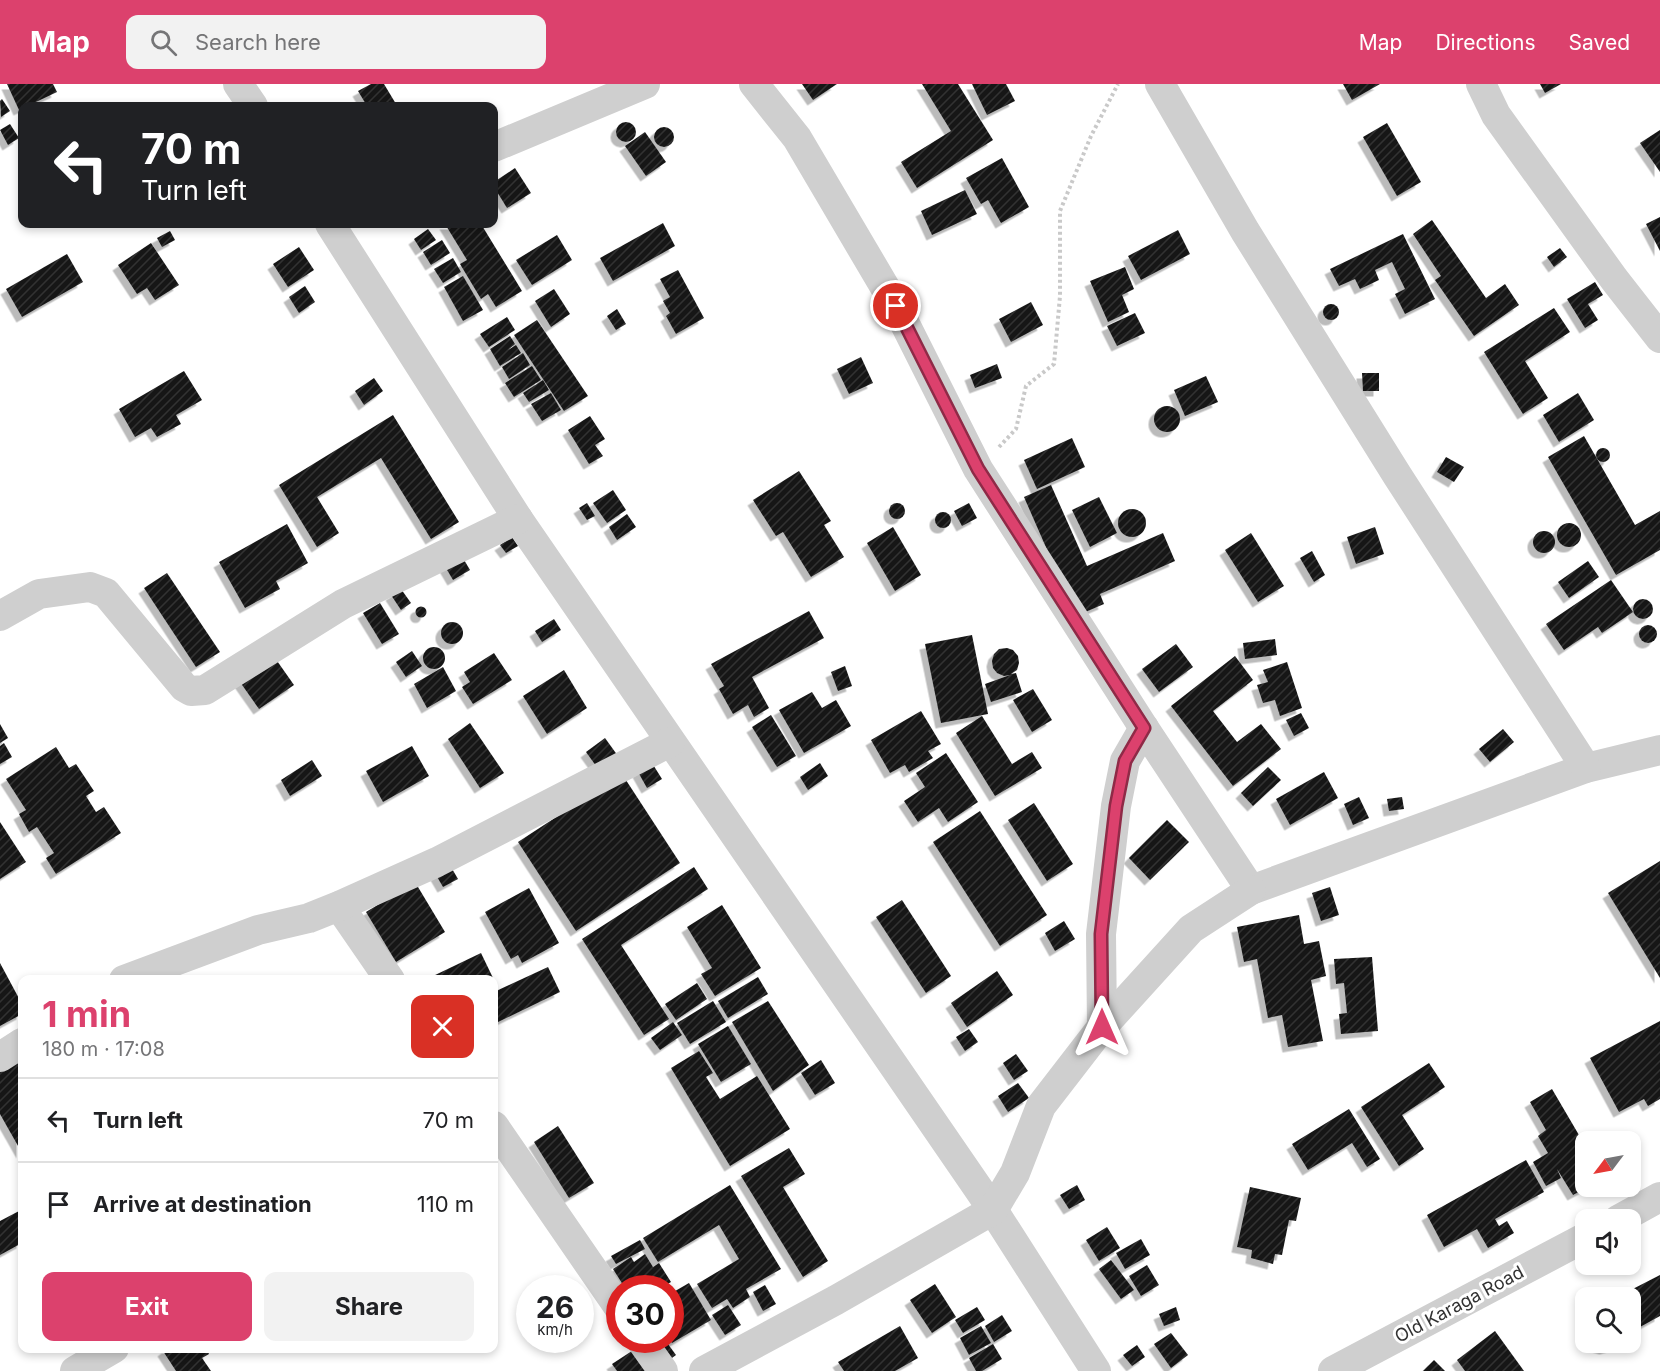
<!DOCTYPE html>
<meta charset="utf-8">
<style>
body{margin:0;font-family:Inter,sans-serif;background:#f2f2f2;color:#202124;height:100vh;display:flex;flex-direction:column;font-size:22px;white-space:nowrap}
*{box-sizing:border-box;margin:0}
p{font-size:20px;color:#757577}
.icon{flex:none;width:33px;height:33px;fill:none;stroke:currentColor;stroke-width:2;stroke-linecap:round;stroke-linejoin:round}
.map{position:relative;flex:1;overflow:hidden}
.details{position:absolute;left:18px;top:891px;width:480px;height:378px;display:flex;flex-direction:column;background:#fff;border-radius:12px;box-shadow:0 3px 9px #0003}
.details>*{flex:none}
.guide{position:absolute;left:18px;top:18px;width:480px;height:126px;border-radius:12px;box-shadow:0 3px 9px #0003;background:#202124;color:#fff;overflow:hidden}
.needle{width:39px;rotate:238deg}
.controls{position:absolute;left:1575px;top:1047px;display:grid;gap:12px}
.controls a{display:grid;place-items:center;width:66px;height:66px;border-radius:12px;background:#fff;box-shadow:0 3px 9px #0003;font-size:30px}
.speed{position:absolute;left:516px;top:1191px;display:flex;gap:12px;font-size:30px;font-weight:700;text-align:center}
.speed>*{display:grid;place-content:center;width:78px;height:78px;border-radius:50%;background:#fff;box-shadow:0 3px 9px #0003;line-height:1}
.speed small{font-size:15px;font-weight:400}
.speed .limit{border:9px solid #d22;background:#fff;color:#111}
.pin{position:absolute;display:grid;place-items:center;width:51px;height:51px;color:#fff;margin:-26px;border:3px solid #fff;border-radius:50%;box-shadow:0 2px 6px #0007}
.me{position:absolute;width:66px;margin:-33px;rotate:0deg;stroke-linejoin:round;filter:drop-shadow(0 0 4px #0008)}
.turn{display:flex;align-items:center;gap:21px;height:126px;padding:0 24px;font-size:27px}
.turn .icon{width:78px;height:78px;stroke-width:2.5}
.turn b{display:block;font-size:42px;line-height:51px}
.round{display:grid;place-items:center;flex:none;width:63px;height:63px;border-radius:12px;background:#f2f2f2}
.headline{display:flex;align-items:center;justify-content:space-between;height:102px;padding:0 24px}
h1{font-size:36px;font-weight:700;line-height:45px;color:#dc416d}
.primary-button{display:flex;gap:12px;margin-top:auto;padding:12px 24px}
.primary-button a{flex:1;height:69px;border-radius:12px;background:#dc416d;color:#fff;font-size:24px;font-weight:700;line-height:69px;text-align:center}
.primary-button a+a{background:#f2f2f2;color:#202124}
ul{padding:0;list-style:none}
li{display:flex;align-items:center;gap:18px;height:84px;padding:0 24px;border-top:2px solid #e0e0e0}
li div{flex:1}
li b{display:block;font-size:22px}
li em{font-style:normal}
header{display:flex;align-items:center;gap:36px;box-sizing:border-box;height:84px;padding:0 30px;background:#dc416d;color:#fff}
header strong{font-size:28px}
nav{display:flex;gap:33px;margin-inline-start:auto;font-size:21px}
.search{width:420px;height:54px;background:#f2f2f2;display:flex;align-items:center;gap:15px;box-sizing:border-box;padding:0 21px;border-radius:12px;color:#757577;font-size:22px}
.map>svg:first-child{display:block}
</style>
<header>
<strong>Map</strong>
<div class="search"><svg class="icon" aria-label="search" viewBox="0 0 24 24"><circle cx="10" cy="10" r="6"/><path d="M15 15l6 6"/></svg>Search here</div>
<nav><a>Map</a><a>Directions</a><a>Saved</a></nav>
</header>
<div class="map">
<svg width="1660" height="1287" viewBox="0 0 1660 1287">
<defs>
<pattern id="building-hatch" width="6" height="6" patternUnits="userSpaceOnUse" patternTransform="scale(1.5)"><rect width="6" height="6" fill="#191919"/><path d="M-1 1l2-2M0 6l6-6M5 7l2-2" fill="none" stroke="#323232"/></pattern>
<filter id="shadow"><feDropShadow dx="-5.5" dy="5.5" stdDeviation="0" flood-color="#0004"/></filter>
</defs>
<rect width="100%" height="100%" fill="#fff"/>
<!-- building -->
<g fill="url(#building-hatch)" filter="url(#shadow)">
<path d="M7,0H53L57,8L19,26Z"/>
<path d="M371,0H384L396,20L392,22H367L358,7Z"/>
<path d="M802,0H837L813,16Z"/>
<path d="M922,0H958L993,56L917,104L901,78L951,47Z"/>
<path d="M972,0H1006L1015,17L987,31Z"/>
<path d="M1343,0H1380L1352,16Z"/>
<path d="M1540,0H1561L1545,9Z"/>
<path d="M2,15L10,27L1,33L0,17Z"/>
<circle cx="626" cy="48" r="10"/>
<path d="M1387,39L1421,98L1397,112L1363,53Z"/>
<path d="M10,40L19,54L8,61L0,46Z"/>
<circle cx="664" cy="53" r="10"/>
<path d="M1660,46V88L1640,59Z"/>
<path d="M645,48L666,78L646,92L625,62Z"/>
<path d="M1002,74L1029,123L1001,139L988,116L981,120L966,94Z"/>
<path d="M515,84L531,109L507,124L494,103V98Z"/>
<path d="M965,106L977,130L932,151L921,127Z"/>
<path d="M1660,133V167L1646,140Z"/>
<path d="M1432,136L1486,214L1505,200L1519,221L1474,252L1435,196L1441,192L1413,150Z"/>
<path d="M663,139L675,162L613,197L600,174Z"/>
<path d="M445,140H481L522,207L496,223L488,210L481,215L460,180L467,176Z"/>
<path d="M428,145L436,156L421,166L414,155Z"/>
<path d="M1178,146L1190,170L1141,196L1128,172Z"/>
<path d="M170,147L175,156L162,163L157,154Z"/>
<path d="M1403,150L1435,215L1405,230L1395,210L1405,205L1392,178L1375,186L1379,196L1360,205L1355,195L1339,202L1330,185Z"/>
<path d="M557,151L572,176L532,201L516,176Z"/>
<path d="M442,156L450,169L431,181L423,168Z"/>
<path d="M151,159L179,201L155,216L147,204L137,210L118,181Z"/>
<path d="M299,163L314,186L288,203L273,180Z"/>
<path d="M1560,164L1567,173L1554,183L1547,173Z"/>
<path d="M67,170L83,198L22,233L6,205Z"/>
<path d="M453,174L461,188L443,199L434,185Z"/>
<path d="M1125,183L1134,205L1122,211L1129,228L1108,238L1090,197Z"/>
<path d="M678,186L704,234L676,250L666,232L670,229L663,217L670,213L660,195Z"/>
<path d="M463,192L483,226L463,237L444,203Z"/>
<path d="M1595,198L1603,211L1588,220L1598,236L1585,244L1567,215Z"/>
<path d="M305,202L315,218L299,229L289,213Z"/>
<path d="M554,205L570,230L551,243L535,217Z"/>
<path d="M1031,218L1043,241L1011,258L999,235Z"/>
<circle cx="1331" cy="228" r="8"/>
<path d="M1554,224L1570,248L1525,277L1548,314L1523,330L1484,268Z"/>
<path d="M617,225L626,240L616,246L607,232Z"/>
<path d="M1135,229L1145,249L1117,262L1107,242Z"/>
<path d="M507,233L515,246L489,263L480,250Z"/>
<path d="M537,236L588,312L564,327L514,251Z"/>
<path d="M510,252L515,260L508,266L516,261L521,269L500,282L490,265Z"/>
<path d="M523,269L530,281L509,295L502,283Z"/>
<path d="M861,273L873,299L849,310L837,285Z"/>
<path d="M997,280L1002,294L975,304L970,291Z"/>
<path d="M532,282L541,296L514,313L505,299Z"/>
<path d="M184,287L202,316L176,331L181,340L157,353L151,344L135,353L119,325Z"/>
<path d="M1362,289H1379V307H1363Z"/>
<path d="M1206,292L1218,318L1185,332L1174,306Z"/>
<path d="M374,294L383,307L364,321L355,307Z"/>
<path d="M543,296L549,306L529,318L523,309Z"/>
<path d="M551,309L561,326L542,337L531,320Z"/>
<path d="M1578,309L1594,336L1559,358L1543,331Z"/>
<circle cx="1167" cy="335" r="13"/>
<path d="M393,331L459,438L431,455L381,374L317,413L339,449L317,463L279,401Z"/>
<path d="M590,332L605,355L595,361L603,372L589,380L568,346Z"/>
<path d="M1584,352L1635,441L1660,427V466L1616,491L1548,373Z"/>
<path d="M1072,354L1085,383L1037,405L1024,376Z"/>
<circle cx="1603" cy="371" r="7"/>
<path d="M1446,373L1464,383L1454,398L1437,388Z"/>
<path d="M799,387L831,437L824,441L844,473L811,493L783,448L776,452L753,416Z"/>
<path d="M1051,401L1087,482L1163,449L1175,477L1100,510L1104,520L1076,532L1024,413Z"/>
<path d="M613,406L626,426L607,439L593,419Z"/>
<path d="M1099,413L1117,449L1090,463L1072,426Z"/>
<circle cx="897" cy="427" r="8"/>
<path d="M587,419L595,432L587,436L579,424Z"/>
<path d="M969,419L977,434L962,442L954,427Z"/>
<circle cx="1132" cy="439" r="14"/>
<circle cx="943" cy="436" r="8"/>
<path d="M627,430L636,443L617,456L609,443Z"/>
<circle cx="1569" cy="451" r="12"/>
<path d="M287,440L308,479L276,497L280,505L245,524L219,478Z"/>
<path d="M893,443L921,491L895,507L867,459Z"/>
<path d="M1375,443L1384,470L1356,480L1347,453Z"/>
<circle cx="1544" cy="458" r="11"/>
<path d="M1251,449L1284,502L1258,518L1225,466Z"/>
<path d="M512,453L518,462L506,469L500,461Z"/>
<path d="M1312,467L1325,491L1314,498L1300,474Z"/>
<path d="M460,469L470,486L453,496L443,479Z"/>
<path d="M1588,477L1599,493L1569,514L1558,498Z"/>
<path d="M167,489L220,568L196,583L144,504Z"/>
<path d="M1611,496L1633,528L1602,549L1598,543L1564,566L1546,540Z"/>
<path d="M401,505L411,519L401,526L391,511Z"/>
<circle cx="1643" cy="525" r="10"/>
<path d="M380,519L399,550L382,560L363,529Z"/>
<circle cx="421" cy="528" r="5.5"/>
<path d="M809,527L824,554L752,593L769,624L754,633L748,621L733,630L719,605L724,602L711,580Z"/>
<path d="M554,535L561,546L542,558L535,547Z"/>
<circle cx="452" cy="549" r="11"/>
<circle cx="1648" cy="550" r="9"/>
<path d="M972,551L988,630L941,639L925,560Z"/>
<path d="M1275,555L1277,571L1245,575L1243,559Z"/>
<path d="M1176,560L1193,583L1159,608L1142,585Z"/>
<circle cx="434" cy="574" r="11"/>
<path d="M1007,564L1013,566L1018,572L1019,579L1017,586L1011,590L1016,589L1022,608L991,618L985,600L1010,591L1004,592L997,589L993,584L992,577L994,570L999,565Z"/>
<path d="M412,567L422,582L406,593L396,578Z"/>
<path d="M494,569L512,596L473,620L462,603L470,598L464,588Z"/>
<path d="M1235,572L1253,596L1213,627L1237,658L1261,640L1281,665L1233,702L1171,622Z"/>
<path d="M275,574L294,601L259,625L240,598Z"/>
<path d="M1287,578L1302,624L1280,632L1275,616L1263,619L1257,601L1268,598L1263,586Z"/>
<path d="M845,582L852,602L838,607L831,588Z"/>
<path d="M443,583L456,607L427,624L414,600Z"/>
<path d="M564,586L587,624L547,650L523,612Z"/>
<path d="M1033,605L1052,636L1032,648L1013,616Z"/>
<path d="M812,608L822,624L836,616L851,642L804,669L779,626Z"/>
<path d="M921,627L941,660L928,667L933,674L909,688L905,681L890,689L871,656Z"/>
<path d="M1301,629L1309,644L1294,652L1286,636Z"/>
<path d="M771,631L796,672L777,683L752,643Z"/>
<path d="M982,632L1012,680L1032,668L1042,684L995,712L956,649Z"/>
<path d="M470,639L504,689L480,704L448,655Z"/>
<path d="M0,640L8,654L0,659Z"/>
<path d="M1503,645L1514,658L1490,678L1479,665Z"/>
<path d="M605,654L618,672L599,686L586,668Z"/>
<path d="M4,659L12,673L0,680V662Z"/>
<path d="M412,662L429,692L383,718L366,687Z"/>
<path d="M56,663L69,684L76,680L94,707L86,712L96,728L104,723L121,749L56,790L46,774L54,769L37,743L29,748L19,730L26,726L6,695Z"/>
<path d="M946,669L978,718L948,738L939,724L918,738L904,717L925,703L916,689Z"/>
<path d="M312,676L322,692L290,712L281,696Z"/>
<path d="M652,679L662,695L647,704L638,688Z"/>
<path d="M820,679L828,692L808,706L800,693Z"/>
<path d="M1268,683L1281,696L1253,722L1241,709Z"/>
<path d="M1324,688L1338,714L1290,741L1276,715Z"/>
<path d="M622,690L680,779L576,847L518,758Z"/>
<path d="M1359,713L1369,734L1353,741L1344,720Z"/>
<path d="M1402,713L1404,725L1389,727L1387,715Z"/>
<path d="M1034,719L1073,780L1047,797L1008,736Z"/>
<path d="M980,727L1047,831L1000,862L933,758Z"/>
<path d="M1167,736L1189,758L1150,796L1129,774Z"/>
<path d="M0,738L26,778L0,795Z"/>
<path d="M1660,777V894L1608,809Z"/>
<path d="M451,783L458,795L443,803L436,791Z"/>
<path d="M694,783L708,805L621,861L669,935L644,951L582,855Z"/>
<path d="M415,798L445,848L396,878L366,828Z"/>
<path d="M1330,803L1339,831L1321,837L1312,809Z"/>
<path d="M529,804L559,859L522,879L518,871L511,875L485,828Z"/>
<path d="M902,816L951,892L926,909L876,833Z"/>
<path d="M722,821L761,884L715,912L701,890L712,884L687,843Z"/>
<path d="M1299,831L1304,860L1319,857L1326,892L1311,896L1323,957L1288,963L1282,931L1268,934L1257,875L1244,878L1237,843Z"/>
<path d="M1064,837L1075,855L1055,867L1045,849Z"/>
<path d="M481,869L494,896H433L431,893Z"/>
<path d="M1372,873L1378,947L1341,950L1339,930L1347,929L1344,899L1336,900L1334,875Z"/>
<path d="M0,879L22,920V930L0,942Z"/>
<path d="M548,883L560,908L494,940V908Z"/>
<path d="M997,887L1013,911L967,943L951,919Z"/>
<path d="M758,893L768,910L728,934L718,917Z"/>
<path d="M697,899L707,915L676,936L665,920Z"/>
<path d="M713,917L726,938L690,960L677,939Z"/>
<path d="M768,917L809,981L773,1007L732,938Z"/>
<path d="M1660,937V1015L1648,1022L1644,1015L1619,1028L1590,974Z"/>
<path d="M673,938L682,951L660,966L651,954Z"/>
<path d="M728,942L751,980L721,998L698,960Z"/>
<path d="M969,945L978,958L965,967L956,953Z"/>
<path d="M699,967L713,989L706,993L720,1015L757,992L790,1045L730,1082L671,984Z"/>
<path d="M1016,970L1028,987L1014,996L1003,979Z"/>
<path d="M22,973V1069L0,1030V986Z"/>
<path d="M821,976L835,999L815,1011L801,989Z"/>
<path d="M1429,979L1445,1003L1402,1031L1424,1065L1399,1082L1361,1023Z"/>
<path d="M1018,999L1029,1014L1008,1028L998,1012Z"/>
<path d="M1552,1005L1586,1063V1104L1573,1111L1557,1085L1561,1094L1546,1102L1533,1078L1548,1069L1538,1052L1546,1046L1530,1018Z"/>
<path d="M1349,1025L1380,1075L1367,1083L1352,1059L1308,1086L1292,1060Z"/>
<path d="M558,1042L594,1099L569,1114L534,1058Z"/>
<path d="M1620,1050L1625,1058H1607Z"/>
<path d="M789,1064L805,1090L783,1103L828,1177L803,1193L741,1092Z"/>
<path d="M1526,1076L1544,1108L1495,1135L1499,1142L1507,1137L1514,1149L1488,1164L1477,1145L1444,1163L1427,1131Z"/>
<path d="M730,1101L781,1185L746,1205L750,1213L733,1224L727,1215L712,1224L697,1200L739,1175L719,1141L658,1178L643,1154Z"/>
<path d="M1077,1101L1085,1116L1069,1125L1060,1111Z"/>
<path d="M1250,1103L1301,1114L1296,1137L1289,1136L1282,1171L1275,1170L1273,1180L1251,1174L1252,1166L1237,1163Z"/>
<path d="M19,1127L22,1134V1159L0,1171V1137Z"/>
<path d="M1107,1143L1120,1164L1099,1177L1086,1156Z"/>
<path d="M1141,1155L1150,1171L1125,1185L1116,1169Z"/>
<path d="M640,1156L645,1165L616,1180L611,1172Z"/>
<path d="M645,1170L653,1183L659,1179L671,1198L661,1204H625L613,1185L631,1173L634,1178Z"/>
<path d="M1111,1176L1134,1206L1121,1215L1099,1185Z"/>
<path d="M1147,1181L1159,1201L1141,1212L1129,1192Z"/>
<path d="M1660,1191V1232L1640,1243L1630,1225V1214H1625L1623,1210Z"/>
<path d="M689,1199L711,1236L672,1259L670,1256V1210Z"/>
<path d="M935,1200L956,1233L932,1249L910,1216Z"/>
<path d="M765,1201L776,1220L763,1227L753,1208Z"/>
<path d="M728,1221L741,1241L725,1251L712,1231Z"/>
<path d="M977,1223L985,1236L963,1249L955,1236Z"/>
<path d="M1176,1223L1180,1236L1164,1242L1159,1230Z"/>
<path d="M1002,1231L1012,1247L994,1258L985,1242Z"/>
<path d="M900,1242L918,1274L895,1287H844L838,1278Z"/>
<path d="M981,1242L991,1259L969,1271L960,1254Z"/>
<path d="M1495,1247L1524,1287H1465L1457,1276Z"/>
<path d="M1171,1249L1188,1271L1171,1284L1154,1260Z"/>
<path d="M649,1256H665L676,1271L665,1279Z"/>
<path d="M1595,1258H1617L1612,1263L1605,1265L1598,1263Z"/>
<path d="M993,1260L1002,1275L982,1287H976L969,1274Z"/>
<path d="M1137,1261L1145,1273L1132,1282L1123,1271Z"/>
<path d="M638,1263L650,1287H617L612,1280Z"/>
<path d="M167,1264H206L209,1270L202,1274L211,1287H176L163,1267Z"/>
<path d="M1434,1276L1445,1287H1423Z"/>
</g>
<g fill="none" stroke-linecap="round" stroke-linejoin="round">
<!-- path -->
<path stroke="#c9c9c9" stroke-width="4" stroke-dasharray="3 3" stroke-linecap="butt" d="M999,363L1016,345L1026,302L1054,280L1060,212V127L1091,52L1118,0"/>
<!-- minor -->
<g stroke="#cfcfcf" stroke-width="30">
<path d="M238,0L253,22"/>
<path d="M754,0L797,54L896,222L978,385L1144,644L1251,806L1586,684L1660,666"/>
<path d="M1160,0L1245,147L1397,391L1586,684"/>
<path d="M1481,0L1496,31L1614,195L1660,254"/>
<path d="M494,63L645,0"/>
<path d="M330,140L518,435L993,1126L1096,1287"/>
<path d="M0,532L39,510L90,503L106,509L184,603L191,607L205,606L343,520L518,435"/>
<path d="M339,822L390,896"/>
<path d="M124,896L258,846L309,834L339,822L437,778L670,658"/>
<path d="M1102,943L1101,850L1116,722L1125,677L1144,644"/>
<path d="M0,973L22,959"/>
<path d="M494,1042L620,1225"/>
<path d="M1618,1136L1660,1113"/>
<path d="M641,1256L663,1287"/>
<path d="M75,1287L114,1264"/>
<path d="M704,1287L836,1216L993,1126L1015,1089L1041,1022L1102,943L1191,845L1251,806"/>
<path d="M1333,1287L1586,1153"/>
</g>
</g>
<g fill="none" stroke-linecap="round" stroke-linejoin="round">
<defs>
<path id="route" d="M896,222L978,385L1144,644L1125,677L1116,722L1101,850L1102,943"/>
</defs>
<!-- route casing -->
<use href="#route" stroke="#8f2a47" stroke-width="15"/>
<!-- route -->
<use href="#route" stroke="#dc416d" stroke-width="10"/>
</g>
<g text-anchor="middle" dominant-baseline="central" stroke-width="6" stroke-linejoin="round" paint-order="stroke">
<!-- street labels -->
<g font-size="18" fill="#323232" stroke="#fff">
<text transform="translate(1459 1220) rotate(-28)">Old Karaga Road</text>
</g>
</g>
</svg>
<div class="controls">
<a><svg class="needle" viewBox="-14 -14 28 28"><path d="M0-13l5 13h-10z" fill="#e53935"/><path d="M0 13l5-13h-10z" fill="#757577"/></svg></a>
<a><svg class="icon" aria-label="sound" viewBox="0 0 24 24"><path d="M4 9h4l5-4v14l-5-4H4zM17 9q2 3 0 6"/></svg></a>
<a><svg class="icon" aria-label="search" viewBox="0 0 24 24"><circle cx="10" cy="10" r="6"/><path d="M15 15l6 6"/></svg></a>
</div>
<div class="speed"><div>26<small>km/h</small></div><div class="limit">30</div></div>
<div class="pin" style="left:896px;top:222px;background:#d93025"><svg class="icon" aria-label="arrive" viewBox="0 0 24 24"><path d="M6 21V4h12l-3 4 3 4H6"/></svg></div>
<svg class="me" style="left:1102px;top:943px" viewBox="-20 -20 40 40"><path d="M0-17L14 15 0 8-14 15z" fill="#dc416d" stroke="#fff" stroke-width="4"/></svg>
<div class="guide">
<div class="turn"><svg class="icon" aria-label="left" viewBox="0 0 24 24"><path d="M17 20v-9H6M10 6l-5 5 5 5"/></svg><div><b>70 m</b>Turn left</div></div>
</div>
<section class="details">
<div class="headline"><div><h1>1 min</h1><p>180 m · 17:08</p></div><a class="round" style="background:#d93025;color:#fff"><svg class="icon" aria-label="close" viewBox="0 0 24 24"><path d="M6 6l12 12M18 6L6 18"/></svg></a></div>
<ul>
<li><svg class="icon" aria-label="left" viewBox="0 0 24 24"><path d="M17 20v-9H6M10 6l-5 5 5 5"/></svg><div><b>Turn left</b></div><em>70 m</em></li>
<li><svg class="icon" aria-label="arrive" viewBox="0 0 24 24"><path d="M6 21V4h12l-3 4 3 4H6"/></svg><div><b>Arrive at destination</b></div><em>110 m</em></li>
</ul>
<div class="primary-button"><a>Exit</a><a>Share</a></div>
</section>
</div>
